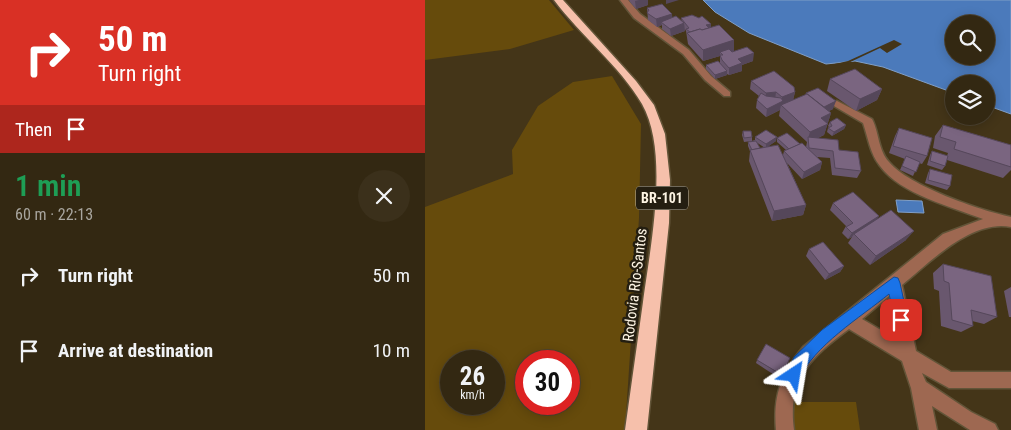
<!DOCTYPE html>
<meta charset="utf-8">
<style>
body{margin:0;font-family:"Roboto Condensed",sans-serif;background:#3b301b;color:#f1f3f6;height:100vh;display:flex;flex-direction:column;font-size:19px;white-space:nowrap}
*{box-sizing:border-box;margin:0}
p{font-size:16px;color:#a9a69f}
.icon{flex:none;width:28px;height:28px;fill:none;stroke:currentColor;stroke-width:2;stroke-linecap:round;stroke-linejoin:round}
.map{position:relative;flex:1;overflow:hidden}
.details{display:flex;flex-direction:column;background:#332812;width:425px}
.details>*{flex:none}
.banner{background:#d93025;color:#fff;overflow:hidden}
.controls{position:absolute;left:520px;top:15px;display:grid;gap:10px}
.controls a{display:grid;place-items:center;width:50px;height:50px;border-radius:50%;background:#332812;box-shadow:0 2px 12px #0003,0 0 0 1px #4e4432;font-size:25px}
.speed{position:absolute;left:15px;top:350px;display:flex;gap:10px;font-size:25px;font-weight:700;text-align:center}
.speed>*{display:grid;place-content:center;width:65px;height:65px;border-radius:50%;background:#332812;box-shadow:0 2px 12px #0003,0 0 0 1px #4e4432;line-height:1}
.speed small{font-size:12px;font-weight:400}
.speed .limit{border:8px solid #d22;background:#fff;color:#111}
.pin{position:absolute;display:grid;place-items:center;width:42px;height:42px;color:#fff;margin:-21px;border-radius:10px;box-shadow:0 2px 8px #0006}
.me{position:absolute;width:55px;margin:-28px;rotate:33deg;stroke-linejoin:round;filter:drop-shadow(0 0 4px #0008)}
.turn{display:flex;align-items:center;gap:18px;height:105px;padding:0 15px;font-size:22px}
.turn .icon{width:65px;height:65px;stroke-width:2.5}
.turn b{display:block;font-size:35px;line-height:42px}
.then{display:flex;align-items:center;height:48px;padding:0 15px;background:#0003;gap:10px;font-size:19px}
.round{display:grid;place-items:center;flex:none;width:52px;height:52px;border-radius:26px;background:#3b301b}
.head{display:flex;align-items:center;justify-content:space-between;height:85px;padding:0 15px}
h1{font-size:30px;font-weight:600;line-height:38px;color:#1e9e55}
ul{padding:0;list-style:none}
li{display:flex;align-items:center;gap:15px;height:75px;padding:0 15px}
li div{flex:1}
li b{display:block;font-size:19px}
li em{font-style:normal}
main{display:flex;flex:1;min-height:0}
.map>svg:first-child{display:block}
</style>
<main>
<section class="details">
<div class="banner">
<div class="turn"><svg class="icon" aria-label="right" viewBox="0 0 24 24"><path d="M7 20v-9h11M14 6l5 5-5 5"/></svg><div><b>50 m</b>Turn right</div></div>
<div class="then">Then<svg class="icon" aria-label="arrive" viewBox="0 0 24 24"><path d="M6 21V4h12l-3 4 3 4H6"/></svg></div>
</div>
<div class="head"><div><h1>1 min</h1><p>60 m · 22:13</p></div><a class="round"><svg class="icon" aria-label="close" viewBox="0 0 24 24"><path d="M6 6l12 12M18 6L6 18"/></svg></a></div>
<ul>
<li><svg class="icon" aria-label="right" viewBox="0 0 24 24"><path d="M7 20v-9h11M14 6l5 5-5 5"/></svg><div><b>Turn right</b></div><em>50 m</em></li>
<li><svg class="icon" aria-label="arrive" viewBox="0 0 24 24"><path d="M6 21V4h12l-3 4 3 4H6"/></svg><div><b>Arrive at destination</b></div><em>10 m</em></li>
</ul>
</section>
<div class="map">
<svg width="586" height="430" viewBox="0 0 586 430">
<rect width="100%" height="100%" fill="#443518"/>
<!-- green -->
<g fill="#664b0c" fill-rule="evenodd">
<path d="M0,0H124L149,30L85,49L0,60Z"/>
<path d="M187,76L216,124L214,218L200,430H0V207L88,174L87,150L113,106L148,82ZM26,361H69V404H26ZM101,361H144V404H101Z"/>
<path d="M362,402H431L435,430H364Z"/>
</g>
<!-- water -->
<g fill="#4b7abb" stroke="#809fc7" fill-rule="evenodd">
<path d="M278,0H586V114L561,105V84H529V93L458,67L430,61L401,64L324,33L290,12ZM529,24H561V56H529Z"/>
<path d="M471,200L497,201L499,213L473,212Z"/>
</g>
<!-- pier -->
<path fill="#443518" d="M469,40L477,44L462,53L455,48L419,65L401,66L423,61Z"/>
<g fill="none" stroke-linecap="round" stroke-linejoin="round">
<defs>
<g id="street">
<path d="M195,0H203L215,14L264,50L286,76L305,92V96H299L280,80L258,54L209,18Z"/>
<path d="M412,101L447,119C454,132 453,150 464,162C484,186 554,210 586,217V227C547,219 505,262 477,285L491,351L526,372H586V388H524L497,373L501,382L546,412L570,424L573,430H545L507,406L512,430H494L486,388L477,361L424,329C386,357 362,379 369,430H351C348,396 356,373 378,347L518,234L558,219C527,207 475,194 455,166C445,154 443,137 438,123L409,106V102ZM464,296L473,340L437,319Z"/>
</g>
<path id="highway" d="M129,0H138L211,81L229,105L240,134L245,180L244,223L222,430H200C206,387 212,345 218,302C225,248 245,153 217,104C194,65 156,36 129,0Z"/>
</defs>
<!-- street casing -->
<use href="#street" stroke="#625438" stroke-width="3"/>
<!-- highway casing -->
<use href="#highway" stroke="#625438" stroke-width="3"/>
<!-- street -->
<use href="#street" fill="#9e6851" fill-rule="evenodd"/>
<!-- highway -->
<use href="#highway" fill="#f6c0ab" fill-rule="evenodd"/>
</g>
<!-- wall -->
<g fill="#69576e" fill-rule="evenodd">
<path d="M204,0H223V5L211,9L205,2Z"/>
<path d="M222,8L257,21L256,18L286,28L309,40V51L328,61L317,65V71L304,75L302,74V75L290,79L281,69V65L295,64V56L278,61L263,44L261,31L260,29V31L246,36L237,29V25L232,27L223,20Z"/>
<path d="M405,79L457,89L452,100L431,111L402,91Z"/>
<path d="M326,81L370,92L368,100L380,95L381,93L408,109L404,111L406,113L399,135L393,138L414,150L436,171L432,178L407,175L405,158L392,157L397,162L395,170L377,179L362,163L381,205L378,215L347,221L324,161L325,151L323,146V142L330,140V137L351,141L342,147L358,155L359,151L361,150L352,142V138L375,144L381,147L382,142L354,116L355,110L341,117L331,108L332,100L334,96L325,89ZM331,142L340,148H335Z"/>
<path d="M405,122L421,125L419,129L407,136L402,132L403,128L404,127L403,126Z"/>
<path d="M518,125L586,145V170L578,178L522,160L520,166L517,170L502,165L505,155L507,151L522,156L523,153L508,148L510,136Z"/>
<path d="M474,128L502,156L497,164L494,163L488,176L475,170L480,159L464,153L470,136Z"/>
<path d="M318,131L327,137V141L319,142L317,135Z"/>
<path d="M505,169L525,186L522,190L500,183L503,173Z"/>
<path d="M408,203L452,219L481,240L445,265L423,243L427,237L423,239L417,233L421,226L405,210Z"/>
<path d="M384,249L419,266L415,272L400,280L381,256Z"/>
<path d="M518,264L572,317L559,324L547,321L548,326L536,332L516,326L514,291L509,289L508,273Z"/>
<path d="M586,287V317H584L579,291Z"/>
<path d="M332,360L357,375L354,378L331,363Z"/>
</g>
<!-- shaded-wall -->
<g fill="#55475a">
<path d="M214,0H223V5L211,9L210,1Z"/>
<path d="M241,0H254L241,4Z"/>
<path d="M247,14L248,22H236L237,25L232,27L231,19Z"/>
<path d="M259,23L260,31L246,36L245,29Z"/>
<path d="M286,24V31L281,25Z"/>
<path d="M309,40V51L298,55L295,52V56L278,61V50Z"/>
<path d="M329,53L328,61L317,65V71L304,75V68L313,59Z"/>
<path d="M302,71V75L290,79V75Z"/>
<path d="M457,89L452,100L431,111L435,99Z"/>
<path d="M351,92L350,100L340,101L341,93Z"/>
<path d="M370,92L368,100L356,105L355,110L341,117L342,109L357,101V97Z"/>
<path d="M411,101L408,109L396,115L399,107Z"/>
<path d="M406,113L399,135L384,142L383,139L385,132L396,118Z"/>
<path d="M421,125L419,129L407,136L409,132Z"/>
<path d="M352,137L351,141L341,148V144Z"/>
<path d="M397,162L395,170L377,179L379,172Z"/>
<path d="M381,205L378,215L347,221L349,211Z"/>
<path d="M454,216L449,223L429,234L427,237L423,239L427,233Z"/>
<path d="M489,231L481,240L445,265L451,256Z"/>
<path d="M419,266L415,272L400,280L404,274Z"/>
</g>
<!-- building -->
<g fill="#7a6580" stroke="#55475a">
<path d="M237,4L247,14L231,19L222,13L224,10L222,8Z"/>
<path d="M267,15L274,18L277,16L286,24L281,25L284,28L277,30L275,29L265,32L261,29L264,28L256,18Z"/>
<path d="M251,16L259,23L245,29L236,22Z"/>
<path d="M294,25L309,40L278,50L262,33L275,29L277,30Z"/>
<path d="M322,47L329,53L313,59L317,63L304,68L297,60L295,55H298L295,52L304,49L307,52Z"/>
<path d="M293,61L302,71L290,75L281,65Z"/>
<path d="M430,69L457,89L435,99L405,79Z"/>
<path d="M349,71L369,87L370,92L357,97L351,92L341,93L326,81Z"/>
<path d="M393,88L411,101L399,107L381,93Z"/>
<path d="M336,93L341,96L356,98L358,101L342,109L332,100Z"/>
<path d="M382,94L406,113L396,118L403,124L385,132L356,105Z"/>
<path d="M412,118L421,125L409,132L403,128L407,126L405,122Z"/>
<path d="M518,125L586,145V167L529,149L531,142L515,137Z"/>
<path d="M474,128L507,138L502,156L468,146Z"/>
<path d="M341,130L352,137L341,144L330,137Z"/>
<path d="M318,131H326L327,137L319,138Z"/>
<path d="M362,133L375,144L364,149L352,138Z"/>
<path d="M383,137L413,140L414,150L433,152L436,171L410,168L408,151L384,148Z"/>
<path d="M331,141L335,148L327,150L323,142Z"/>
<path d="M377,143L397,162L379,172L359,151Z"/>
<path d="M353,145L381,205L349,211L325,150Z"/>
<path d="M507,151L523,156L520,166L505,161Z"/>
<path d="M481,156L495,162L491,172L477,166Z"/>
<path d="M505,169L527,175L525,186L503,180Z"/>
<path d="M428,192L454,216L427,233L421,227L428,223L408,203Z"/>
<path d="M466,210L489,231L451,256L429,234Z"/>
<path d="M398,242L419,266L404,274L384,249Z"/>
<path d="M518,264L566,276L572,317L546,310L548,326L527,320L524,283L519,281Z"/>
<path d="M341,344L365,358L357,375L332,360Z"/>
</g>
<!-- route -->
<path fill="#1a73e8" stroke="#114b97" d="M469,277L473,278L475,283L483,320L481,325L476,327L471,325L464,294C436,317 388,346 374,380L369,383L364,380L361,375L369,357L397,330Z"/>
<g text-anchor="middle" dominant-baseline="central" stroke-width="5" stroke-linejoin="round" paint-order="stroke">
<!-- shield labels -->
<rect fill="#241e11" stroke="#bcb4a4" stroke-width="1" x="211" y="186.5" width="52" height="23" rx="4"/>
<g font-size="14" font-weight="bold" fill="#fdf4e3">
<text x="237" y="198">BR-101</text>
</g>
<!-- street labels -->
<g font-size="15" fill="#fdf4e3" stroke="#241e11">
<text transform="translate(210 285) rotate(-83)">Rodovia Rio-Santos</text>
</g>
</g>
</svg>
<div class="controls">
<a><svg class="icon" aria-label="search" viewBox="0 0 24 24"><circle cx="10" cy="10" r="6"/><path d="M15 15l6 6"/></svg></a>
<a><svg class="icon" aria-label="layers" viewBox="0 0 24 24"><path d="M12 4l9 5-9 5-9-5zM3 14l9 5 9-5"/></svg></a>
</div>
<div class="speed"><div>26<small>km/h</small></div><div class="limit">30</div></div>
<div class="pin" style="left:476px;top:320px;background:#d93025"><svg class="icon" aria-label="arrive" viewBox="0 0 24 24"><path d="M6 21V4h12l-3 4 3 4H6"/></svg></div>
<svg class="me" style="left:369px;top:375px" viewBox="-20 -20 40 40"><path d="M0-17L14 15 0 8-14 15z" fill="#1a73e8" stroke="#fff" stroke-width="4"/></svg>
</div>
</main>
